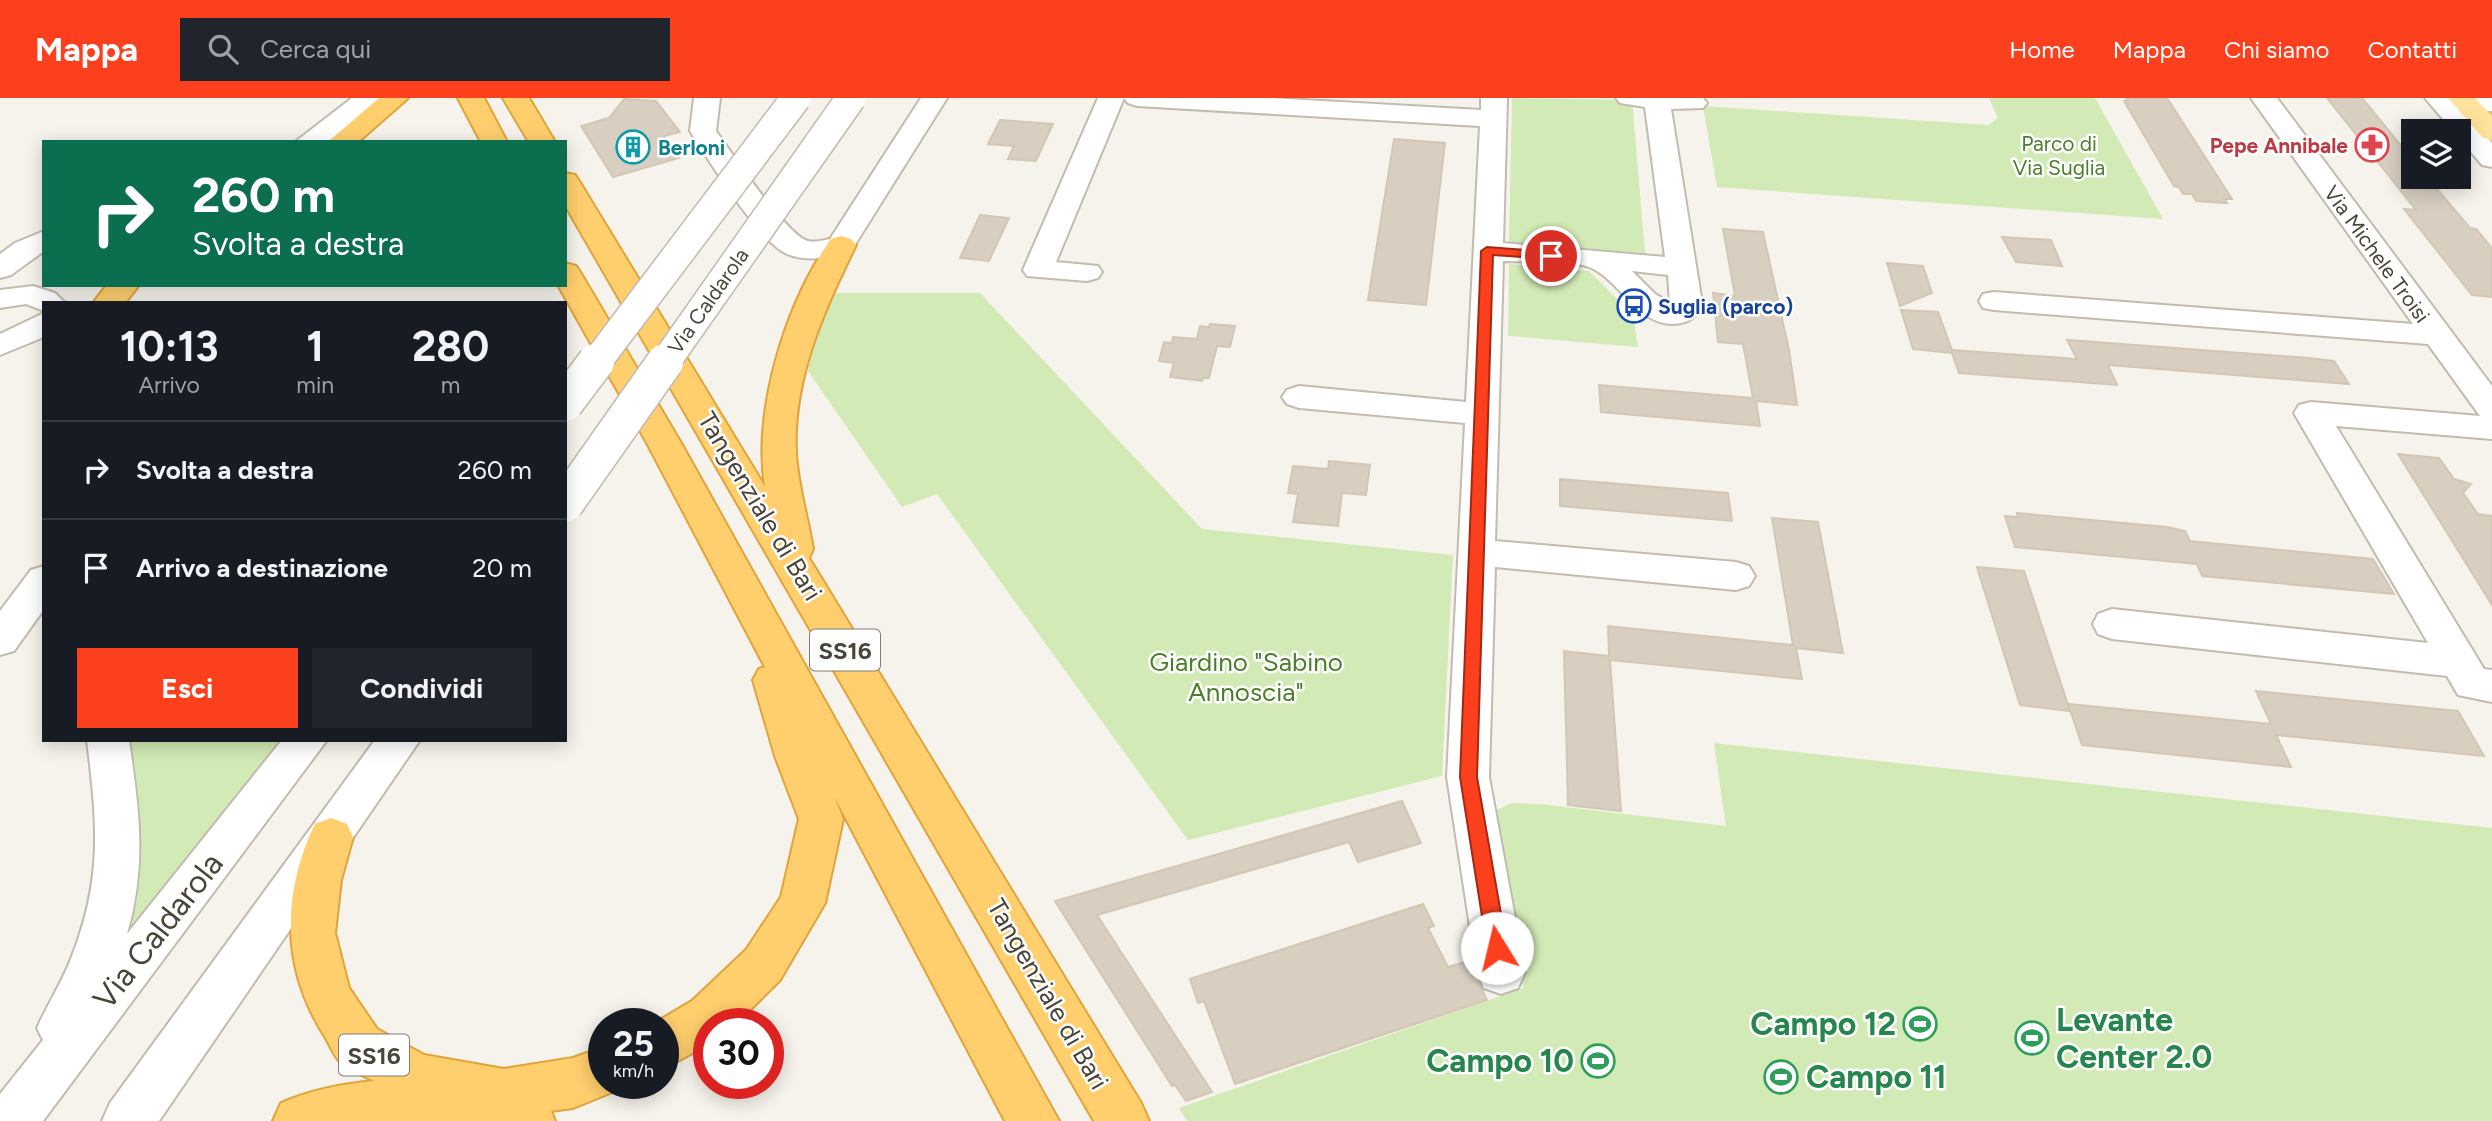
<!DOCTYPE html>
<html lang="it">
<style>
body{margin:0;font-family:Figtree,sans-serif;background:#20242c;color:#f1f3f6;height:100vh;display:flex;flex-direction:column;font-size:26px;white-space:nowrap}
*{box-sizing:border-box;margin:0}
p{font-size:23px;color:#9ea1a6}
.icon{flex:none;width:38px;height:38px;fill:none;stroke:currentColor;stroke-width:2;stroke-linecap:round;stroke-linejoin:round}
.map{position:relative;flex:1;overflow:hidden}
.side{position:absolute;left:42px;top:203px;width:525px;height:441px;display:flex;flex-direction:column;background:#171b24;border-radius:0px;box-shadow:0 4px 18px #0003}
.side>*{flex:none}
.top-card{position:absolute;left:42px;top:42px;width:525px;height:147px;border-radius:0px;box-shadow:0 4px 18px #0003;background:#0b6e4f;color:#fff;overflow:hidden}
.fabs{position:absolute;left:2401px;top:21px;display:grid;gap:14px}
.fabs a{display:grid;place-items:center;width:70px;height:70px;border-radius:0px;background:#171b24;box-shadow:0 4px 18px #0003;font-size:35px}
.speed{position:absolute;left:588px;top:910px;display:flex;gap:14px;font-size:35px;font-weight:700;text-align:center}
.speed>*{display:grid;place-content:center;width:91px;height:91px;border-radius:50%;background:#171b24;box-shadow:0 4px 18px #0003;line-height:1}
.speed small{font-size:18px;font-weight:400}
.speed .limit{border:10px solid #d22;background:#fff;color:#111}
.pin{position:absolute;display:grid;place-items:center;width:60px;height:60px;color:#fff;margin:-30px;border:4px solid #fff;border-radius:50%;box-shadow:0 2px 7px #0007}
.me{position:absolute;width:77px;margin:-38px;rotate:351deg;stroke-linejoin:round;filter:drop-shadow(0 0 5px #0008)}
.turn{display:flex;align-items:center;gap:24px;height:147px;padding:0 35px;font-size:32px}
.turn .icon{width:91px;height:91px;stroke-width:2.5}
.turn b{display:block;font-size:49px;line-height:60px}
.eta{display:flex;justify-content:space-evenly;align-items:center;height:119px;text-align:center}
.eta b{font-size:42px;font-weight:700;line-height:49px}
.button{display:flex;gap:14px;margin-top:auto;padding:14px 35px}
.button a{flex:1;height:80px;border-radius:0px;background:#fc3f1d;color:#fff;font-size:28px;font-weight:700;line-height:80px;text-align:center}
.button a+a{background:#20242c;color:#f1f3f6}
ul{padding:0;list-style:none}
li{display:flex;align-items:center;gap:21px;height:98px;padding:0 35px;border-top:2px solid #363941}
li div{flex:1}
li b{display:block;font-size:26px}
li em{font-style:normal}
header{display:flex;align-items:center;gap:42px;box-sizing:border-box;height:98px;padding:0 35px;background:#fc3f1d;color:#fff}
header strong{font-size:33px}
nav{display:flex;gap:38px;margin-inline-start:auto;font-size:24px}
.search{width:490px;height:63px;background:#20242c;display:flex;align-items:center;gap:18px;box-sizing:border-box;padding:0 24px;border-radius:0px;color:#9ea1a6;font-size:26px}
.map>svg:first-child{display:block}
</style>
<header>
<strong>Mappa</strong>
<div class="search"><svg class="icon" aria-label="search" viewBox="0 0 24 24"><circle cx="10" cy="10" r="6"/><path d="M15 15l6 6"/></svg>Cerca qui</div>
<nav><a>Home</a><a>Mappa</a><a>Chi siamo</a><a>Contatti</a></nav>
</header>
<div class="map">
<svg width="2492" height="1023" viewBox="0 0 2492 1023">
<rect width="100%" height="100%" fill="#f6f3ec"/>
<!-- green -->
<g fill="#d2eab5">
<path d="M1512,0L1632,2L1645,155L1509,144Z"/>
<path d="M1989,0H2095L2163,121L1717,89L1703,8L1988,27L1998,20Z"/>
<path d="M1509,166L1589,173L1633,217L1638,249L1508,238Z"/>
<path d="M833,195H980L1202,431L1453,457L1442,678L1188,742L937,396L902,409L808,273L820,221Z"/>
<path d="M127,642H281L124,839Z"/>
<path d="M1714,645L2492,730V1023H1187L1179,1010L1524,890L1491,726L1496,712L1512,705L1539,706L1726,728Z"/>
</g>
<!-- building -->
<g fill="#d8cfc1" stroke="#d3c7b4" stroke-width="2">
<path d="M2126,0H2167L2232,101H2224L2227,105L2196,103L2192,96H2183L2179,89L2174,88L2124,3H2128Z"/>
<path d="M2327,0H2362L2413,62V79H2421L2430,90L2437,91L2470,130L2476,131L2492,150V199L2472,197L2404,111L2416,112Z"/>
<path d="M624,1L656,3L680,34L664,38L679,60L613,79L581,28L609,20Z"/>
<path d="M1000,22L1053,26L1036,63L1008,61L1014,48L988,46Z"/>
<path d="M1394,41L1445,45L1426,207L1368,202Z"/>
<path d="M980,117L1009,120L989,163L960,160Z"/>
<path d="M1723,131L1763,134L1789,252L1797,307L1756,303L1760,328L1601,314L1599,287L1753,300L1743,246L1718,244L1713,195L1735,198Z"/>
<path d="M2002,139L2051,142L2062,168L2016,164Z"/>
<path d="M1887,165L1923,168L1932,195L1900,208Z"/>
<path d="M1901,212L1938,214L1952,252L2077,261L2067,242L2309,260L2334,263L2349,286L2108,267L2117,287L1959,275L1952,255L1913,251Z"/>
<path d="M1210,226L1235,228L1230,249L1217,248L1209,280H1203L1202,283L1170,279L1174,265L1159,263L1164,244L1172,245L1173,239L1197,241L1200,228L1209,229Z"/>
<path d="M2398,356L2439,360L2454,381L2471,386L2463,395L2478,416L2492,418V507Z"/>
<path d="M1329,363L1370,367L1366,397L1342,395L1338,428L1293,424L1298,396L1288,395L1293,368L1328,371Z"/>
<path d="M1560,381L1728,395L1732,423L1560,408Z"/>
<path d="M2017,415L2167,429L2185,433L2190,443L2373,461L2394,496L2202,478L2197,466L2015,449L2005,418L2018,419Z"/>
<path d="M1772,420L1818,424L1843,555L1796,550L1802,581L1610,562L1621,713L1568,707L1564,553L1609,558L1608,528L1793,547Z"/>
<path d="M1977,469L2024,473L2070,613L2020,607Z"/>
<path d="M2256,593L2458,613L2484,658L2276,637L2291,669L2082,647L2068,606L2271,626Z"/>
<path d="M1402,703L1421,745L1358,764L1349,744L1097,817L1212,994L1186,1003L1175,987L1172,988L1055,803Z"/>
<path d="M1423,806L1434,828L1428,830L1448,869L1468,863L1487,902L1235,986L1204,903L1198,905L1190,881Z"/>
</g>
<g fill="none" stroke-linecap="round" stroke-linejoin="round">
<defs>
<g id="minor">
<path d="M352,0H381L328,44H295Z"/>
<path d="M694,0H720L716,33C731,54 787,138 808,143C815,145 824,142 830,141L921,0H947L851,153C830,159 809,165 787,156C759,144 708,61 690,33Z"/>
<path d="M1098,0H1124L1056,164L1098,168L1102,174L1098,180L1087,183L1027,178L1023,172Z"/>
<path d="M1124,0H1268L1481,12V0H1507L1503,145L1665,159L1645,9L1620,5L1616,0H1703L1707,5L1703,10L1671,11L1701,199C1700,211 1697,220 1685,224C1641,237 1622,182 1589,169C1568,161 1526,164 1503,163L1495,443L1736,464L1749,468L1755,478L1749,488L1736,492L1495,469L1489,679L1525,874L1518,890L1501,896L1484,890L1477,874L1447,679L1465,325L1299,310L1287,306L1282,299L1287,292L1299,288L1466,304L1480,28L1137,8L1128,5ZM1632,173L1668,177L1670,205L1655,196Z"/>
<path d="M2251,0H2277L2492,288V341L2336,328L2484,571L2492,572V604L2458,597L2447,578L2112,541L2098,536L2093,526L2098,516L2112,511L2428,545L2294,315L2299,307L2311,304L2480,318L2428,246L1994,212L1983,210L1979,203L1983,196L1994,194L2413,226Z"/>
<path d="M2425,0H2452L2457,6L2469,0H2492V13L2465,15L2492,45V69L2482,67L2459,40V33H2453Z"/>
<path d="M44,133V153L11,177L0,180V156L15,145Z"/>
<path d="M33,188L55,195L65,205H44V213L26,206L0,210V192Z"/>
<path d="M44,215V239L0,257V236Z"/>
<path d="M44,468V511L14,553L0,557V513L31,472Z"/>
<path d="M87,642H129C139,712 147,766 127,836L282,642H327L43,1023H0V996L43,942L37,930C48,905 63,883 72,858C103,779 97,724 87,642Z"/>
<path d="M375,642H420L159,1023H102L110,1005Z"/>
</g>
<path id="major" d="M2448,0H2475L2492,18V42L2483,40Z"/>
<g id="highway">
<path d="M379,0H408L358,44H328Z"/>
<path d="M458,0H484L507,44H481Z"/>
<path d="M503,0H529L555,44H529Z"/>
<path d="M565,75L575,77L579,83L765,389C753,311 786,205 831,141L841,138L851,141L856,147C824,212 792,282 796,356C798,388 808,420 813,451L809,460L1141,1005L1149,1023H1094L565,107Z"/>
<path d="M565,165L576,168L580,174L681,345L1059,1023H1005L834,698L843,721L825,805L780,882L736,926H709V946L663,971V926H653L692,903L746,852L781,799L799,721L775,658L753,582L759,571L765,569L647,345L558,187H565Z"/>
<path d="M107,187H139L125,205H93Z"/>
<path d="M331,720L347,726L353,739L341,782L335,835L349,890L377,931L424,957L504,971L573,960L604,949V985H624L622,990L573,1010L551,1013L555,1023H273L281,1005C311,992 342,986 374,983C365,978 350,973 341,965C334,958 329,945 324,937C282,871 281,796 315,726Z"/>
</g>
</defs>
<!-- minor casing -->
<use href="#minor" stroke="#c2bbae" stroke-width="4"/>
<!-- major casing -->
<use href="#major" stroke="#e6c16a" stroke-width="4"/>
<!-- highway casing -->
<use href="#highway" stroke="#e0a43c" stroke-width="4"/>
<!-- minor -->
<use href="#minor" fill="#fff" fill-rule="evenodd"/>
<!-- major -->
<use href="#major" fill="#ffe39c" fill-rule="evenodd"/>
<!-- highway -->
<use href="#highway" fill="#ffcf6e" fill-rule="evenodd"/>
<defs>
<g id="minor-bridge-far1">
<path d="M595,266L796,0"/>
<path d="M664,266L851,0"/>
</g>
<g id="minor-bridge">
<path d="M565,305L596,264"/>
<path d="M565,406L665,264"/>
</g>
</defs>
<!-- minor-bridge-far1 casing -->
<use href="#minor-bridge-far1" stroke="#c2bbae" stroke-width="32" stroke-linecap="butt"/>
<!-- minor-bridge casing -->
<use href="#minor-bridge" stroke="#c2bbae" stroke-width="39" stroke-linecap="butt"/>
<!-- minor-bridge-far1 -->
<use href="#minor-bridge-far1" stroke="#fff" stroke-width="29"/>
<!-- minor-bridge -->
<use href="#minor-bridge" stroke="#fff" stroke-width="36"/>
</g>
<!-- route -->
<path fill="#fc3f1d" stroke="#a42913" stroke-width="2" d="M1487,149L1551,154L1557,158L1551,161L1493,157L1477,679L1507,850L1504,856L1497,858L1490,856L1487,850L1460,679L1481,153Z"/>
<!-- icons -->
<defs>
<symbol id="pharmacy-ring" viewBox="-11 -11 22 22"><circle r="9.5" fill="#fff" stroke="#e0444e" stroke-width="1.5"/><path d="M-2-6h4v4h4v4h-4v4h-4v-4h-4v-4h4Z" fill="#e0444e"/></symbol>
<symbol id="building-ring" viewBox="-11 -11 22 22"><circle r="9.5" fill="#fff" stroke="#0f9aa8" stroke-width="1.5"/><path d="M-4-6H4V6H1V3H-1V6H-4ZM-2.5-4.3h1.7v1.8h-1.7ZM.8-4.3h1.7v1.8H.8ZM-2.5-1h1.7V.8h-1.7ZM.8-1h1.7V.8H.8Z" fill="#0f9aa8"/></symbol>
<symbol id="bus-ring" viewBox="-11 -11 22 22"><circle r="9.5" fill="#fff" stroke="#1a4fb4" stroke-width="1.5"/><path d="M-5-6H5V4H4V6H2V4H-2V6H-4V4H-5ZM-3.5-4V0h7V-4ZM-3.5 1.2v1.5H-2V1.2ZM2 1.2v1.5H3.5V1.2Z" fill="#1a4fb4"/></symbol>
<symbol id="stadium-ring" viewBox="-11 -11 22 22"><circle r="9.5" fill="#fff" stroke="#2e9e5b" stroke-width="1.5"/><path d="M0-5a6.5 5 0 1 0 0 10a6.5 5 0 1 0 0-10ZM-3.5-1.8h7v3.6h-7Z" fill="#2e9e5b"/></symbol>
</defs>
<g fill-rule="evenodd">
<use href="#pharmacy-ring" x="2353" y="28" width="38" height="38"/>
<use href="#building-ring" x="614" y="30" width="38" height="38"/>
<use href="#bus-ring" x="1615" y="189" width="38" height="38"/>
<use href="#stadium-ring" x="1901" y="907" width="38" height="38"/>
<use href="#stadium-ring" x="2013" y="921" width="38" height="38"/>
<use href="#stadium-ring" x="1579" y="944" width="38" height="38"/>
<use href="#stadium-ring" x="1762" y="960" width="38" height="38"/>
</g>
<g text-anchor="middle" dominant-baseline="central" stroke-width="5" stroke-linejoin="round" paint-order="stroke">
<!-- far-park labels -->
<g font-size="21" fill="#4a7f2a" stroke="#fff">
<text x="2059" y="45">Parco di<tspan x="2059" dy="24">Via Suglia</tspan></text>
</g>
<!-- far-health labels -->
<g font-size="21" font-weight="bold" fill="#be3a42" stroke="#fff" text-anchor="end">
<text x="2348" y="47">Pepe Annibale</text>
</g>
<!-- far-culture labels -->
<g font-size="21" font-weight="bold" fill="#0d838f" stroke="#fff" text-anchor="start">
<text x="658" y="49">Berloni</text>
</g>
<!-- far-street labels -->
<g font-size="21" fill="#4b4439" stroke="#fff">
<text transform="translate(2377 156) rotate(54)">Via Michele Troisi</text>
<text transform="translate(708 203) rotate(-55)">Via Caldarola</text>
</g>
<!-- far-transit labels -->
<g font-size="21" font-weight="bold" fill="#164399" stroke="#fff" text-anchor="start">
<text x="1658" y="208">Suglia (parco)</text>
</g>
<!-- shield labels -->
<g fill="#fff" stroke="#817c74" stroke-width="2">
<rect x="810" y="531.5" width="70" height="41" rx="5"/>
<rect x="339" y="936.5" width="70" height="41" rx="5"/>
</g>
<g font-size="24" font-weight="bold" fill="#4b4439">
<text x="845" y="552">SS16</text>
<text x="374" y="957">SS16</text>
</g>
<!-- street labels -->
<g font-size="26" fill="#4b4439" stroke="#fff">
<text transform="translate(760 408) rotate(59)">Tangenziale di Bari</text>
<text transform="translate(1048 896) rotate(60)">Tangenziale di Bari</text>
</g>
<!-- park labels -->
<g font-size="26" fill="#4a7f2a" stroke="#fff">
<text x="1246" y="564">Giardino "Sabino<tspan x="1246" dy="30">Annoscia"</tspan></text>
</g>
<!-- near-street labels -->
<g font-size="32" fill="#4b4439" stroke="#fff">
<text transform="translate(158 833) rotate(-52)">Via Caldarola</text>
</g>
<!-- near-leisure labels -->
<g font-size="32" font-weight="bold" fill="#27864d" stroke="#fff" text-anchor="start">
<text x="2056" y="922">Levante<tspan x="2056" dy="37">Center 2.0</tspan></text>
<text x="1896" y="926" text-anchor="end">Campo 12</text>
<text x="1574" y="963" text-anchor="end">Campo 10</text>
<text x="1806" y="979">Campo 11</text>
</g>
</g>
</svg>
<div class="fabs">
<a><svg class="icon" aria-label="layers" viewBox="0 0 24 24"><path d="M12 4l9 5-9 5-9-5zM3 14l9 5 9-5"/></svg></a>
</div>
<div class="speed"><div>25<small>km/h</small></div><div class="limit">30</div></div>
<div class="pin" style="left:1551px;top:158px;background:#d93025"><svg class="icon" aria-label="arrive" viewBox="0 0 24 24"><path d="M6 21V4h12l-3 4 3 4H6"/></svg></div>
<svg class="me" style="left:1497px;top:850px" viewBox="-20 -20 40 40"><circle r="19" fill="#fff"/><path d="M0-13L10 11 0 6-10 11z" fill="#fc3f1d"/></svg>
<div class="top-card">
<div class="turn"><svg class="icon" aria-label="right" viewBox="0 0 24 24"><path d="M7 20v-9h11M14 6l5 5-5 5"/></svg><div><b>260 m</b>Svolta a destra</div></div>
</div>
<section class="side">
<div class="eta">
<div><b>10:13</b><p>Arrivo</p></div>
<div><b>1</b><p>min</p></div>
<div><b>280</b><p>m</p></div>
</div>
<ul>
<li><svg class="icon" aria-label="right" viewBox="0 0 24 24"><path d="M7 20v-9h11M14 6l5 5-5 5"/></svg><div><b>Svolta a destra</b></div><em>260 m</em></li>
<li><svg class="icon" aria-label="arrive" viewBox="0 0 24 24"><path d="M6 21V4h12l-3 4 3 4H6"/></svg><div><b>Arrivo a destinazione</b></div><em>20 m</em></li>
</ul>
<div class="button"><a>Esci</a><a>Condividi</a></div>
</section>
</div>
